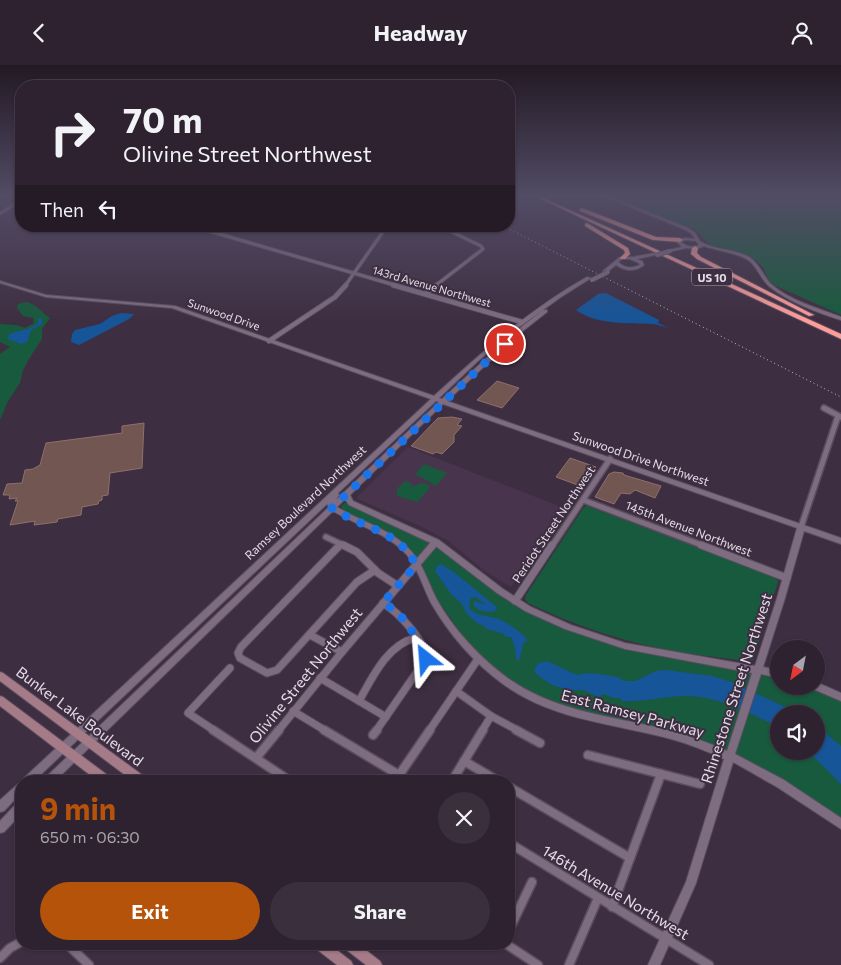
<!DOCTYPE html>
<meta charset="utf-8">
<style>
body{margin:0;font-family:Commissioner,sans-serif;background:#3a2f3d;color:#f1f3f6;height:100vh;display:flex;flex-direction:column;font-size:19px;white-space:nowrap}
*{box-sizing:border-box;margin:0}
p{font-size:16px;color:#a7a4ab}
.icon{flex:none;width:28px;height:28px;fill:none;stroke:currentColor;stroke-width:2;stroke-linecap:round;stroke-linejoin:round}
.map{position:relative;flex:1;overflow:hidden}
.side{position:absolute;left:15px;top:710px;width:500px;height:175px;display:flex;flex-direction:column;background:#2e2231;border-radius:20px;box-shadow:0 1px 4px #0004,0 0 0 1px #493f4d}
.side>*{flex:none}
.top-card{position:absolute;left:15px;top:15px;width:500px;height:152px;border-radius:20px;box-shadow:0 1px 4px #0004,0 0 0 1px #493f4d;background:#2e2231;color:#f1f3f6;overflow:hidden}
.needle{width:32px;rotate:212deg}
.fabs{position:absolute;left:770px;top:575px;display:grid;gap:10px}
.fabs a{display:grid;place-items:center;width:55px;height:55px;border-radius:50%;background:#2e2231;box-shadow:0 1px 4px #0004,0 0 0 1px #493f4d;font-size:25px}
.pin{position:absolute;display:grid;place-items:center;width:42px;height:42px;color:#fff;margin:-21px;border:2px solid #fff;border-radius:50%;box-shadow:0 1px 5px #0007}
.me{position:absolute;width:55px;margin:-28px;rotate:332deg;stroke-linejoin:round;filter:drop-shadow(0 0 4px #0008)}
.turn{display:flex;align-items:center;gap:18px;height:105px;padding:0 25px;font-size:22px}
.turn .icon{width:65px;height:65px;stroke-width:2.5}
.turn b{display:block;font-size:35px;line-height:42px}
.then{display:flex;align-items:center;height:48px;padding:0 25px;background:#0003;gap:10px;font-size:19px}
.round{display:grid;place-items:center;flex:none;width:52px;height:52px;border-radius:26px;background:#3a2f3d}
.summary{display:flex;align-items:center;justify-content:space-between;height:85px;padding:0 25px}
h1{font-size:30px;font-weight:700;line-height:38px;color:#b45309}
.cta{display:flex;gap:10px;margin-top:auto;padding:10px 25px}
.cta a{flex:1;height:58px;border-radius:30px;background:#b45309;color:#fff;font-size:20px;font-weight:700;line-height:58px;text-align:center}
.cta a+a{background:#3a2f3d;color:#f1f3f6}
header{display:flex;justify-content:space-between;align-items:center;height:65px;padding:0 25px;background:#2e2231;font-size:22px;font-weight:700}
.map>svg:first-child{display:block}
</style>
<header><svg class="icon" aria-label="back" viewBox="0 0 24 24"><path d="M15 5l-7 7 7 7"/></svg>Headway<svg class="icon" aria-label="person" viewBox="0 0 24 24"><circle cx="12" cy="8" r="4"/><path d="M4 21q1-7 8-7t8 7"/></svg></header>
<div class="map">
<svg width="841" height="900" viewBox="0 0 841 900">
<rect width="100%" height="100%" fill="#3e2e41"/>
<!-- built -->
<path fill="#49344d" d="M408,382L564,443L511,522L485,506L447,475L422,462L356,433Z"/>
<!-- green -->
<g fill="#185a3d" fill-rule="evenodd">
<path d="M608,130H833L841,133V250L774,220L768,214L763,202L754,194L731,185L711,181L696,165Z"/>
<path d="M26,237C38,240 41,247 50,253L42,264V274L29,294L23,305L20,318L8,336L0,355V289L10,282L0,277V259L16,260L25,263L34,258L33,253L23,251L17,243L18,239Z"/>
<path d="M424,399L447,408L436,421L415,409Z"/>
<path d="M405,416L412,419V422L421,418L429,420V424L417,437L397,431V424Z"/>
<path d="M346,437L424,474L445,486L481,516L516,539L643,587L779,612V621H809L841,634V753L778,712L748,695L719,683L599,652L553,639L523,623L493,603L467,577L395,473L342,446L341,441ZM779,649H816V686H779Z"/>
<path d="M587,441L777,513L778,517L753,595C741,597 727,593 715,592C650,585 588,567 528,538L525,534L526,530L584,442Z"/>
</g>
<!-- water -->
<g fill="#165598">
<path d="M606,228L655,253L659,255L658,258L669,263C664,262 659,260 654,259C630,258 596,260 576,245L598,229Z"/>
<path d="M121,248L134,249L129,254L83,278L79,280L71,277L72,269L75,265L100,259L112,251Z"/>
<path d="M38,253L42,254V259L31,265L27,277L21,279L8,274L9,269C19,265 29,266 38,258Z"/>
<path d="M441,499L455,508L498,543L493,547L482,546L474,542V536L486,540L475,532L470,534L469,543C481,553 486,550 499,554C508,558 519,566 526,573L527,577H524L519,596L516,593L515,583L511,572L503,571L505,569L486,564L484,561L477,558L467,549L462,539L450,528L435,506L438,500Z"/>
<path d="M547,596L577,610L587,608L599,609L618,612L624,616H635L656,606L666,605L712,611L731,617L792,645L791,649H779V663C749,647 717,630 682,631C661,632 642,637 621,636V633H613L604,629L598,632L584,625H567L550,619L536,609L534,605L538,598Z"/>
<path d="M824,667L841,681V719L808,686H816V669Z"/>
</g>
<!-- building -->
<g fill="#725651" stroke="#8f706b">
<path d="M497,316L519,323L502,343L477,335Z"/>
<path d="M452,352L462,354L457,360L462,361L454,370V377L442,389L436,387L433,389L411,381L438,353Z"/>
<path d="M144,358L142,403L110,408L108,430L102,431V435L99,436L98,439L82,442L81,450L58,454L57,457L34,460L35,456L10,460L18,436H15L17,433L9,434L10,430H3L7,419L22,418L25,405L33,404L40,400L46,378L122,368V361Z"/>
<path d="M570,393L596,402L583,422L556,412Z"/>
<path d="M614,407L623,408L624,410L661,421L655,433L635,425L630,429L621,428L614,439L595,432L609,409Z"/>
</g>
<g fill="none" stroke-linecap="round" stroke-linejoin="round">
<defs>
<g id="minor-far4">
<path d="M192,161L398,221"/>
<path d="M345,221L387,161"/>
<path d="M435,221L483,184L481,181L440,161"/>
</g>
<g id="minor-far3">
<path d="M393,220L522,257"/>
<path d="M426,228L437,220"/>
<path d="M269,276L335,232L346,220"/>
</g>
<g id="minor-far2">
<path d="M824,343L841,352"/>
<path d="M583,435L704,481"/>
<path d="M801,462L838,351"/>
<path d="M326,472L345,481"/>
<path d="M339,481L341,479"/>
<path d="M432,481L436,477"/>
<path d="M552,481L610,394"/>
</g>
<g id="minor-far1">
<path d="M340,480L241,582L238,588L240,593L267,608L277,605L357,517L375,505"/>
<path d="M343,480L357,487L378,508L398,521"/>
<path d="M701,480L787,513"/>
<path d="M515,536L552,480"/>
<path d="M310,570L342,587"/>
<path d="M320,613L386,652"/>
<path d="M456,626L491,651L519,666"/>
<path d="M359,636C372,613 387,580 415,573"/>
<path d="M293,646L326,666"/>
<path d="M215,666L188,648L230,603"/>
<path d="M278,666L342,587L433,480"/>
<path d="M376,666L426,594C426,576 398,547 383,538"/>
<path d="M429,666L478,594"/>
<path d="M482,666L491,651"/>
</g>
<g id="minor">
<path d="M213,665L290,716"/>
<path d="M324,665L409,716"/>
<path d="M516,665L540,678"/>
<path d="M373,670L377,665"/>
<path d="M588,690L700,719"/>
<path d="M256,693L279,665"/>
<path d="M464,696L498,716"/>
<path d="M395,716L430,665"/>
<path d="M452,716L483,665"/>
<path d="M509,722L630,793"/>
<path d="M509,778L709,900"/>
<path d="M612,842L661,709"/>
<path d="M509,865L532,817"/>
<path d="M67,879L89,900"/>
<path d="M506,879L538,900"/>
<path d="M0,893L10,883L21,877"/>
<path d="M569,900L598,833"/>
</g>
<g id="tertiary">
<path d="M601,130H605L688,163C689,164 694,167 695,168C697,170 698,175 701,177C714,185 735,184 749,192C760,199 763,211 771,219C790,236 818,243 841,252V255C818,248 789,237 770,222C761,215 758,202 748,195C735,187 718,186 704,181L696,184L686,183L669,187V185L682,182L677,177L684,173L695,174L692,169L686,165ZM685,175L696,176L699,180C693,183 687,182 681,177Z"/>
<path d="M654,188H655V190L637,194L642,196L644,200C635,207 625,206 616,200L607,207L603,206L620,192H633ZM622,194H630L639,198L640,200C632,204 624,203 618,197Z"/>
<path d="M587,212L591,213L561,232L518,263L478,296L439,333L442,334L515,267L543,245H547V247L519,269L447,336L841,473V479L804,466L785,533L763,602L779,605V613L761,609L735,689L784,715L841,753V764L777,722L733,697L696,818L660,900H648L686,817L724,694C707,686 689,679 671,674C613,658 554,656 503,619C474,598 449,569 431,538C423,522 418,504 407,490C388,468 357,461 333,446L55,716H43L45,713L329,442L327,439L34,716H22L24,713L431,334L172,243L46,232L0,218V216L46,230L175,241L434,331C482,287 530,244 587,212ZM436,336L439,337L336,435L339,430L338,428ZM443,339L797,463L777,533L755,601L625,578L571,560L531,542L503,524L439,475L353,436L350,430ZM345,434L349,440L433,479L497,528L525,546L565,564L625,584L752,608L727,686C703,675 677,667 651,661C602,650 552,644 509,614C480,593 453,564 436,533C428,517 423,499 411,486C392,464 361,457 337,442Z"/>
<path d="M816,617L841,628V636L813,624L812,621H816Z"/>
<path d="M21,717V728L4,746L0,747V735L18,719Z"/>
<path d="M21,737V749L4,767L0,768V756L17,738Z"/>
</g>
<g id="secondary">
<path d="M20,134H21V137L0,150V147Z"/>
<path d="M0,607L3,608L145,712L146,716H133L0,616Z"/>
<path d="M0,631L3,632L110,712L111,716H98L0,641Z"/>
<path d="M313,879H329L351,896L353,900H337L315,883Z"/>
<path d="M342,879H358L380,896L382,900H366L344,883Z"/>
</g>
<g id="motorway">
<path d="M532,130H537L841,269V274Z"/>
<path d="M582,143L656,172L680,173L683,175L680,177L653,175L580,146L579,145Z"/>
<path d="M587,158L628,183L630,189L625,194H621L620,193L625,188L624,185L585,161V159Z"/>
<path d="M695,181L698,183L697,188L701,192L814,250L809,251L697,194L691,189L692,183Z"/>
</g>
</defs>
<!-- minor-far4 casing -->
<use href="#minor-far4" stroke="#5b4d5e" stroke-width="4.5"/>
<!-- minor-far3 casing -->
<use href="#minor-far3" stroke="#5b4d5e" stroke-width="6"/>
<!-- minor-far2 casing -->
<use href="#minor-far2" stroke="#5b4d5e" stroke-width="8"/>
<!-- minor-far1 casing -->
<use href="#minor-far1" stroke="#5b4d5e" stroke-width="9"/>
<!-- minor casing -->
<use href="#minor" stroke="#5b4d5e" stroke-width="11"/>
<!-- tertiary casing -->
<use href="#tertiary" stroke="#5b4d5e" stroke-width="2"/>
<!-- secondary casing -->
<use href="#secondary" stroke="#5b4d5e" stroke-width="2"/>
<!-- motorway casing -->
<use href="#motorway" stroke="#5b4d5e" stroke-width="2"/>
<!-- minor-far4 -->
<use href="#minor-far4" stroke="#7e6c81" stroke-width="3"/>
<!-- minor-far3 -->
<use href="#minor-far3" stroke="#7e6c81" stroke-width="4.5"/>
<!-- minor-far2 -->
<use href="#minor-far2" stroke="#7e6c81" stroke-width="5"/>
<!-- minor-far1 -->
<use href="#minor-far1" stroke="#7e6c81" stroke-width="7"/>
<!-- minor -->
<use href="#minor" stroke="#7e6c81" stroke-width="8"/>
<!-- tertiary -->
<use href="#tertiary" fill="#7e6c81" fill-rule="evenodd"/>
<!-- secondary -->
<use href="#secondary" fill="#a57b88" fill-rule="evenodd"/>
<!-- motorway -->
<use href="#motorway" fill="#ff9d9a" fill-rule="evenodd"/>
<!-- rail -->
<path stroke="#c3b7c5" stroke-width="1" stroke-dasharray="1 3" stroke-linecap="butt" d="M503,161L841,332"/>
<defs>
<g id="tertiary-bridge">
<path d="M657,190L670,186"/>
<path d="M592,215L608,207"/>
</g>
</defs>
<!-- tertiary-bridge casing -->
<use href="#tertiary-bridge" stroke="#5b4d5e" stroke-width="5" stroke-linecap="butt"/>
<!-- tertiary-bridge -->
<use href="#tertiary-bridge" stroke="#7e6c81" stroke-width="4"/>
</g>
<!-- sky -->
<linearGradient id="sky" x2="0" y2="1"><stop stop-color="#221924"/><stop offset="0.51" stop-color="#524c65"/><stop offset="1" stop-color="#524c65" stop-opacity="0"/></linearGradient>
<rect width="841" height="256" fill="url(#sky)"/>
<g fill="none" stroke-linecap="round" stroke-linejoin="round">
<!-- route -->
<path stroke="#1a73e8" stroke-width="9" stroke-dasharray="0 16.2" d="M426,594V588C413,569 405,549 383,538L416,500C399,465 361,463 332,443L505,279"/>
</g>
<g text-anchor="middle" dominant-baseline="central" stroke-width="4" stroke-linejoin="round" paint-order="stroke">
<!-- shield labels -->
<rect fill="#3e2e41" stroke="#b4a8b6" stroke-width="1" x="692" y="203.5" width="40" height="17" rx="4"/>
<g font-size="11" font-weight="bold" fill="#e6dce8">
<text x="712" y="212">US 10</text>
</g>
<!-- far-street labels -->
<g font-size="11" fill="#e6dce8" stroke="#3e2e41">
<text transform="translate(432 221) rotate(16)">143rd Avenue Northwest</text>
<text transform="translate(224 249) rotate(19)">Sunwood Drive</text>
</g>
<!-- street labels -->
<g font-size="12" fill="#e6dce8" stroke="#3e2e41">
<text transform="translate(641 393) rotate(19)">Sunwood Drive Northwest</text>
<text transform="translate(305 437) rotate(-43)">Ramsey Boulevard Northwest</text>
<text transform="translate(553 459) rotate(-56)">Peridot Street Northwest</text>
<text transform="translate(689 463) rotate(21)">145th Avenue Northwest</text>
</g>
<!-- near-street labels -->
<g font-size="15" fill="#e6dce8" stroke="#3e2e41">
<text transform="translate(305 610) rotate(-51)">Olivine Street Northwest</text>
<text transform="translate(736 623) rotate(-72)">Rhinestone Street Northwest</text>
<text transform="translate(633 648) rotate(15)">East Ramsey Parkway</text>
<text transform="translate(80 651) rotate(37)">Bunker Lake Boulevard</text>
<text transform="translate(616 827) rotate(31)">146th Avenue Northwest</text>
</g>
</g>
</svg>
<div class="fabs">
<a><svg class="needle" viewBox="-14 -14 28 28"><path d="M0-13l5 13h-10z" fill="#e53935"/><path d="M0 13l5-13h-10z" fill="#a7a4ab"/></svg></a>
<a><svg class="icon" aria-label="sound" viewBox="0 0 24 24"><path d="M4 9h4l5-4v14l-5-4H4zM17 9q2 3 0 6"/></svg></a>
</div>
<div class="pin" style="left:505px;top:279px;background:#d93025"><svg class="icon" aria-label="arrive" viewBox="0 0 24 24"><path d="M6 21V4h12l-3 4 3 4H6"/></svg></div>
<svg class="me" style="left:426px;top:594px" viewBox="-20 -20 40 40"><path d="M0-17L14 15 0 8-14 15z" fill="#1a73e8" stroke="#fff" stroke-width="4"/></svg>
<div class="top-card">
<div class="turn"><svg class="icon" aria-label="right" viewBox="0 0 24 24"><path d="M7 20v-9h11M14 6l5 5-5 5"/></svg><div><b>70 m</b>Olivine Street Northwest</div></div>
<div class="then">Then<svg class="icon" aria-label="left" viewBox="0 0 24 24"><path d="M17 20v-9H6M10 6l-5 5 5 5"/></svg></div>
</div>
<section class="side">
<div class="summary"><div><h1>9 min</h1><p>650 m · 06:30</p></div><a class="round"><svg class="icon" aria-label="close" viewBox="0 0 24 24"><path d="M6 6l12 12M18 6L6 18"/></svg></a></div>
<div class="cta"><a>Exit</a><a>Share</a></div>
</section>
</div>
